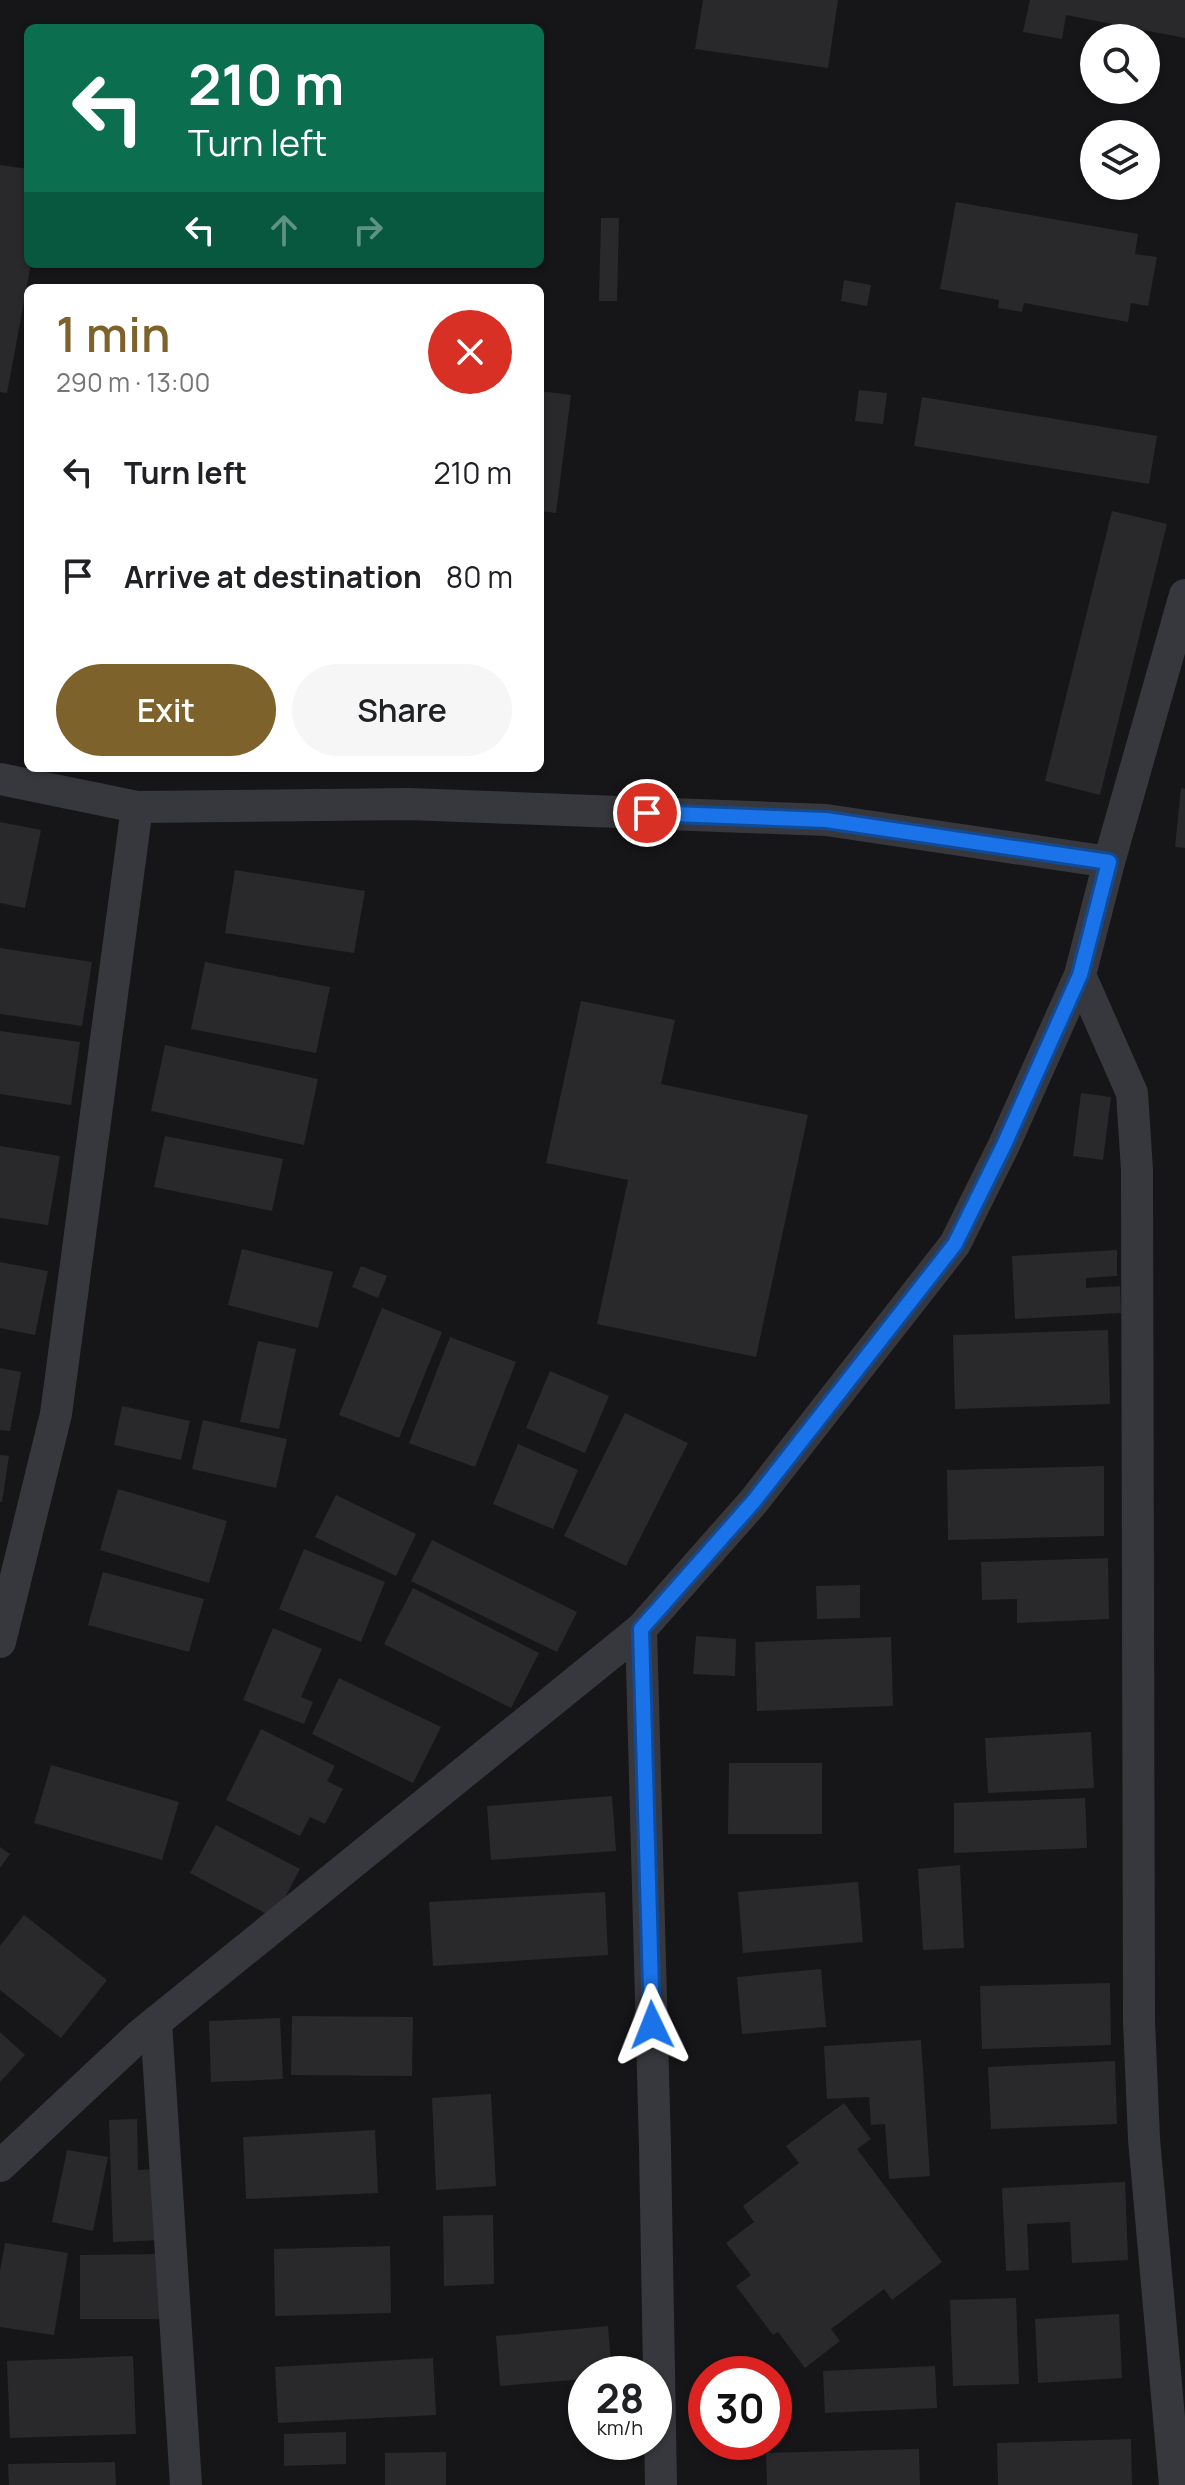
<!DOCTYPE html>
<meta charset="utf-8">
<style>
body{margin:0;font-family:Manrope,sans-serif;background:#f6f6f6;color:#202124;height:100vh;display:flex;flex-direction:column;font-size:30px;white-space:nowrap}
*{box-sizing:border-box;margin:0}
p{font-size:26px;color:#757577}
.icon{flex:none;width:44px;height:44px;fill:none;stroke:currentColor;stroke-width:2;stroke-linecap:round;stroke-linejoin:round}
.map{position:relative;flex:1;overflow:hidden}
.side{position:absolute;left:24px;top:284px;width:520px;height:488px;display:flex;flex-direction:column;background:#fff;border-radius:12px;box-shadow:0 2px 6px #0004}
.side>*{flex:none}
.hud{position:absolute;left:24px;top:24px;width:520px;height:244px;border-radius:12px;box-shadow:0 2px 6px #0004;background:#0b6e4f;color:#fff;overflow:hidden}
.fabs{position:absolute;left:1080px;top:24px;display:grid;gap:16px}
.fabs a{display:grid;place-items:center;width:80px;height:80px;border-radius:50%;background:#fff;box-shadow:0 2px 6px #0004;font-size:40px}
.speed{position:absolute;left:568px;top:2356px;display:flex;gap:16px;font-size:40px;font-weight:700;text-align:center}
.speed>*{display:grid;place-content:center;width:104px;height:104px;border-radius:50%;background:#fff;box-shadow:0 2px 6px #0004;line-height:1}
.speed small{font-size:20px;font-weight:400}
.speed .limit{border:12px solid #d22;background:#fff;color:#111}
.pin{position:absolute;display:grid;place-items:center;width:68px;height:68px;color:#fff;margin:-34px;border:4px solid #fff;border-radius:50%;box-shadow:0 2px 8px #0007}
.me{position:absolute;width:88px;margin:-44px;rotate:358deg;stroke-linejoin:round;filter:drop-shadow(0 0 6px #0008)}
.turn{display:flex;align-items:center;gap:28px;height:168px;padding:0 32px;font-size:36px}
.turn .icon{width:104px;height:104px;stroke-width:2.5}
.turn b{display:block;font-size:56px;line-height:68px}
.lanes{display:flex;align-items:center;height:76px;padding:0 32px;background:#0003;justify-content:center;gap:40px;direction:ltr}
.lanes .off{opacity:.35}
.round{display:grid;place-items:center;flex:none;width:84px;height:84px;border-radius:42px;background:#f6f6f6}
.summary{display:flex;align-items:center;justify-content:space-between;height:136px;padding:0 32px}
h1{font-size:48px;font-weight:600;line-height:60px;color:#7e622b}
.cta{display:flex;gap:16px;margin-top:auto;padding:16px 32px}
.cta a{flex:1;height:92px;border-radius:48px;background:#7e622b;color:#fff;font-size:32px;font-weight:600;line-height:92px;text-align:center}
.cta a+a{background:#f6f6f6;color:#202124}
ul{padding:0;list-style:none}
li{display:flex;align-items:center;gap:24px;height:104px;padding:0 32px}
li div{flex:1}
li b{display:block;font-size:30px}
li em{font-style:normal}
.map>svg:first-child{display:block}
</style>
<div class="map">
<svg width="1185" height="2485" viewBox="0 0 1185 2485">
<rect width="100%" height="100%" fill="#161618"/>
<!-- building -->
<g fill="#29292c">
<path d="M703,0H838L828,68L695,49Z"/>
<path d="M1030,0H1185V38L1066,15L1062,39L1023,32Z"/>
<path d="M0,165L28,169V264H31L7,393L0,392Z"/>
<path d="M956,202L1138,234L1135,254L1157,257L1148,306L1131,303L1128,322L1024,303L1022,312L998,308L999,300L940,289Z"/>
<path d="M601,218H619L617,301H599Z"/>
<path d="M844,280L871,285L867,306L841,301Z"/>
<path d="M859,390L887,393L883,424L855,421Z"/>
<path d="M540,391L571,395L556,513L540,511Z"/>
<path d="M922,397L1157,436L1149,484L914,446Z"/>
<path d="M1112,511L1167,524L1100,795L1045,781Z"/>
<path d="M1181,788L1185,789V848L1175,847Z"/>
<path d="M0,822L41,830L25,908L0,903Z"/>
<path d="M235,870L365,891L354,953L225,933Z"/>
<path d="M0,948L92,962L82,1026L0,1014Z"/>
<path d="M205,962L330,987L316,1053L191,1029Z"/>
<path d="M581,1001L675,1020L661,1084L808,1115L756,1357L597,1324L628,1180L546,1163Z"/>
<path d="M0,1031L80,1042L71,1105L0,1094Z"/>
<path d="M165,1045L318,1079L304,1145L151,1111Z"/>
<path d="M1081,1093L1111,1097L1103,1160L1073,1156Z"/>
<path d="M165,1136L283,1159L272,1211L154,1187Z"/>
<path d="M0,1146L60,1156L48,1225L0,1218Z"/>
<path d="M242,1249L333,1272L318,1328L228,1305Z"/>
<path d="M1117,1250V1276L1086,1278V1288L1120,1286L1121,1313L1015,1319L1012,1256Z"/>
<path d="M0,1262L48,1271L35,1335L0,1328Z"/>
<path d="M361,1266L387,1276L378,1298L352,1287Z"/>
<path d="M382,1308L442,1332L399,1438L339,1415Z"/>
<path d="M1108,1330L1110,1404L955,1409L953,1335Z"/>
<path d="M450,1337L516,1362L475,1467L409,1443Z"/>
<path d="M258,1341L296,1349L279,1429L240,1422Z"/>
<path d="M0,1368L21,1372L10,1431L0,1430Z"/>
<path d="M550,1371L609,1396L585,1453L526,1428Z"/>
<path d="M122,1406L190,1421L181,1460L114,1445Z"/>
<path d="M625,1413L688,1443L626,1566L564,1536Z"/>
<path d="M203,1420L287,1439L276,1488L192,1469Z"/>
<path d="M518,1444L578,1470L553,1529L493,1504Z"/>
<path d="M0,1455L9,1456L2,1502H0Z"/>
<path d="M1104,1466V1536L948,1540L947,1470Z"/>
<path d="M118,1489L227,1521L209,1583L100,1550Z"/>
<path d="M336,1495L416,1534L396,1576L315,1537Z"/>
<path d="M432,1540L577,1612L557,1652L411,1581Z"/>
<path d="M304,1549L385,1582L361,1642L279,1609Z"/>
<path d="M1108,1558L1109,1619L1017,1623V1599L982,1600L981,1562Z"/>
<path d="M103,1572L204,1599L189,1652L88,1625Z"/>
<path d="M860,1585V1618L817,1619L816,1586Z"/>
<path d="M413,1588L539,1653L511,1708L384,1644Z"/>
<path d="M273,1628L322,1649L301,1697L313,1702L304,1724L243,1700Z"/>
<path d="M696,1636L736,1639L735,1676L693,1674Z"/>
<path d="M891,1637L893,1706L757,1711L755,1642Z"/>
<path d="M339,1678L441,1727L413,1783L312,1734Z"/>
<path d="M261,1729L335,1766L327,1781L343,1789L325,1824L310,1817L300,1836L226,1800Z"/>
<path d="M1091,1732L1094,1788L988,1793L985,1738Z"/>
<path d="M729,1763H822V1834H728Z"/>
<path d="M51,1765L179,1802L162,1860L34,1823Z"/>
<path d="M612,1796L616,1851L491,1860L487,1806Z"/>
<path d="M1085,1798L1087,1848L954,1853V1803Z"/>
<path d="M216,1825L300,1869L274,1918L190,1873Z"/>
<path d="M0,1847L10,1854L0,1868Z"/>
<path d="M960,1865L964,1948L923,1950L918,1869Z"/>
<path d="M858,1882L863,1942L743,1953L738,1892Z"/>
<path d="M605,1892L608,1955L433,1966L429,1902Z"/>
<path d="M24,1915L107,1980L61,2038L0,1990V1946Z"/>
<path d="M821,1969L826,2027L742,2034L737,1977Z"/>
<path d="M1110,1983L1111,2045L982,2049L980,1986Z"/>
<path d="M292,2016L413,2017L412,2076L291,2075Z"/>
<path d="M280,2018L283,2079L211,2082L209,2021Z"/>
<path d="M0,2032L25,2055L0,2082Z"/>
<path d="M921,2040L930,2176L889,2179L885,2124L871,2125L869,2097L827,2099L824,2046Z"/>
<path d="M1115,2061L1117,2124L991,2129L988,2067Z"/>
<path d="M491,2094L496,2186L436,2190L432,2098Z"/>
<path d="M844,2103L871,2139L857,2149L942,2262L892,2300L884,2289L831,2329L840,2341L805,2368L778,2332L773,2335L736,2286L751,2275L726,2243L754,2222L743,2206L799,2163L786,2146Z"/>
<path d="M137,2119L138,2170L160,2169L162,2240L113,2242L109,2120Z"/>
<path d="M375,2130L378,2193L246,2199L243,2137Z"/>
<path d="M67,2150L108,2157L93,2231L52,2222Z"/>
<path d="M1125,2182L1128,2260L1072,2263L1070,2222L1027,2224L1029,2270L1006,2271L1002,2188Z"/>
<path d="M493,2215L494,2284L444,2286L443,2216Z"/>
<path d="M5,2243L68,2253L54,2335L0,2327V2271Z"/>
<path d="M390,2246L391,2313L275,2316L274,2249Z"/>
<path d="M159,2254V2319H80V2255Z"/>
<path d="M1016,2298L1019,2384L953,2386L950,2300Z"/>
<path d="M1119,2314L1122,2378L1038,2383L1035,2319Z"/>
<path d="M608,2326L612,2374H586V2379L500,2386L496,2336Z"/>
<path d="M133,2356L136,2434L10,2438L7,2361Z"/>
<path d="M433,2358L436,2415L278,2423L275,2367Z"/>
<path d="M935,2366L937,2408L825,2413L823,2371Z"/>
<path d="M346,2432V2464L284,2466V2434Z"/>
<path d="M1131,2439L1132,2485H998L997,2443Z"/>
<path d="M919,2449L920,2485H767L766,2453Z"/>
<path d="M446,2452V2485H385V2453Z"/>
<path d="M115,2462L116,2485H9L8,2464Z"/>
</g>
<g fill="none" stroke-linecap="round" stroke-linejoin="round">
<!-- street -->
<g stroke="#37383d" stroke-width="32">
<path d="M0,779L137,807L409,804L826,820L1109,862"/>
<path d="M1080,975L1132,1093L1137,1170L1139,2021L1144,2139L1175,2485"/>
<path d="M641,1629L655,2147L661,2485"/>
<path d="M0,1642L56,1414L137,807"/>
<path d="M156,2022L186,2485"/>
<path d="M0,2166L140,2035L641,1629L754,1501L955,1244L1004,1145L1080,975L1109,862L1185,595"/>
</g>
</g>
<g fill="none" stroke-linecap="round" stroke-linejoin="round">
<defs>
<path id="route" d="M647,813L826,820L1109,862L1080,975L1004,1145L955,1244L754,1501L641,1629L652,2025"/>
</defs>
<!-- route casing -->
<use href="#route" stroke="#114b97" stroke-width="20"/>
<!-- route -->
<use href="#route" stroke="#1a73e8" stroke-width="14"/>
</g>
</svg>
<div class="fabs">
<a><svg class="icon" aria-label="search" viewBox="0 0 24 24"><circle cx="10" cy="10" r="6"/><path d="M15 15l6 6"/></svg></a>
<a><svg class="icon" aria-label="layers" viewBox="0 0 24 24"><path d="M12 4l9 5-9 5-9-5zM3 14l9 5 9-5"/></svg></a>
</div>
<div class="speed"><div>28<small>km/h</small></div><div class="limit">30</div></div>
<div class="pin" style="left:647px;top:813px;background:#d93025"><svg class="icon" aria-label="arrive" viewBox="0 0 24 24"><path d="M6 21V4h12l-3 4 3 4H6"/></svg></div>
<svg class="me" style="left:652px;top:2025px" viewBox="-20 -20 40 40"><path d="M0-17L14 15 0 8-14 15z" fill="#1a73e8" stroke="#fff" stroke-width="4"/></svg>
<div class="hud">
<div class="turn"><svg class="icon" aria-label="left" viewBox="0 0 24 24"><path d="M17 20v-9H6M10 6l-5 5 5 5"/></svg><div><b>210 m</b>Turn left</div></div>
<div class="lanes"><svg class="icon" aria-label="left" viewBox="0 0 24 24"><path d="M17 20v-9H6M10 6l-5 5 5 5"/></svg><svg class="icon off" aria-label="ahead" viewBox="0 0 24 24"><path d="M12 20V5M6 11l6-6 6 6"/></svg><svg class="icon off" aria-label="right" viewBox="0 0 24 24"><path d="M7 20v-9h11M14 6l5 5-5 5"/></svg></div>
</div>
<section class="side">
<div class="summary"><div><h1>1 min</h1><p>290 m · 13:00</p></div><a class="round" style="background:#d93025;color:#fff"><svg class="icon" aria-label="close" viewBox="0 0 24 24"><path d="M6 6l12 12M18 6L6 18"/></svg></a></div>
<ul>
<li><svg class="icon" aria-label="left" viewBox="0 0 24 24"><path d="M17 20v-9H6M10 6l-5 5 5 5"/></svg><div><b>Turn left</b></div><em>210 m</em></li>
<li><svg class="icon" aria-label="arrive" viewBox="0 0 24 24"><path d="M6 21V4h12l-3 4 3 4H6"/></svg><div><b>Arrive at destination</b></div><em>80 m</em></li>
</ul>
<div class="cta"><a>Exit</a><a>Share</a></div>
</section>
</div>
